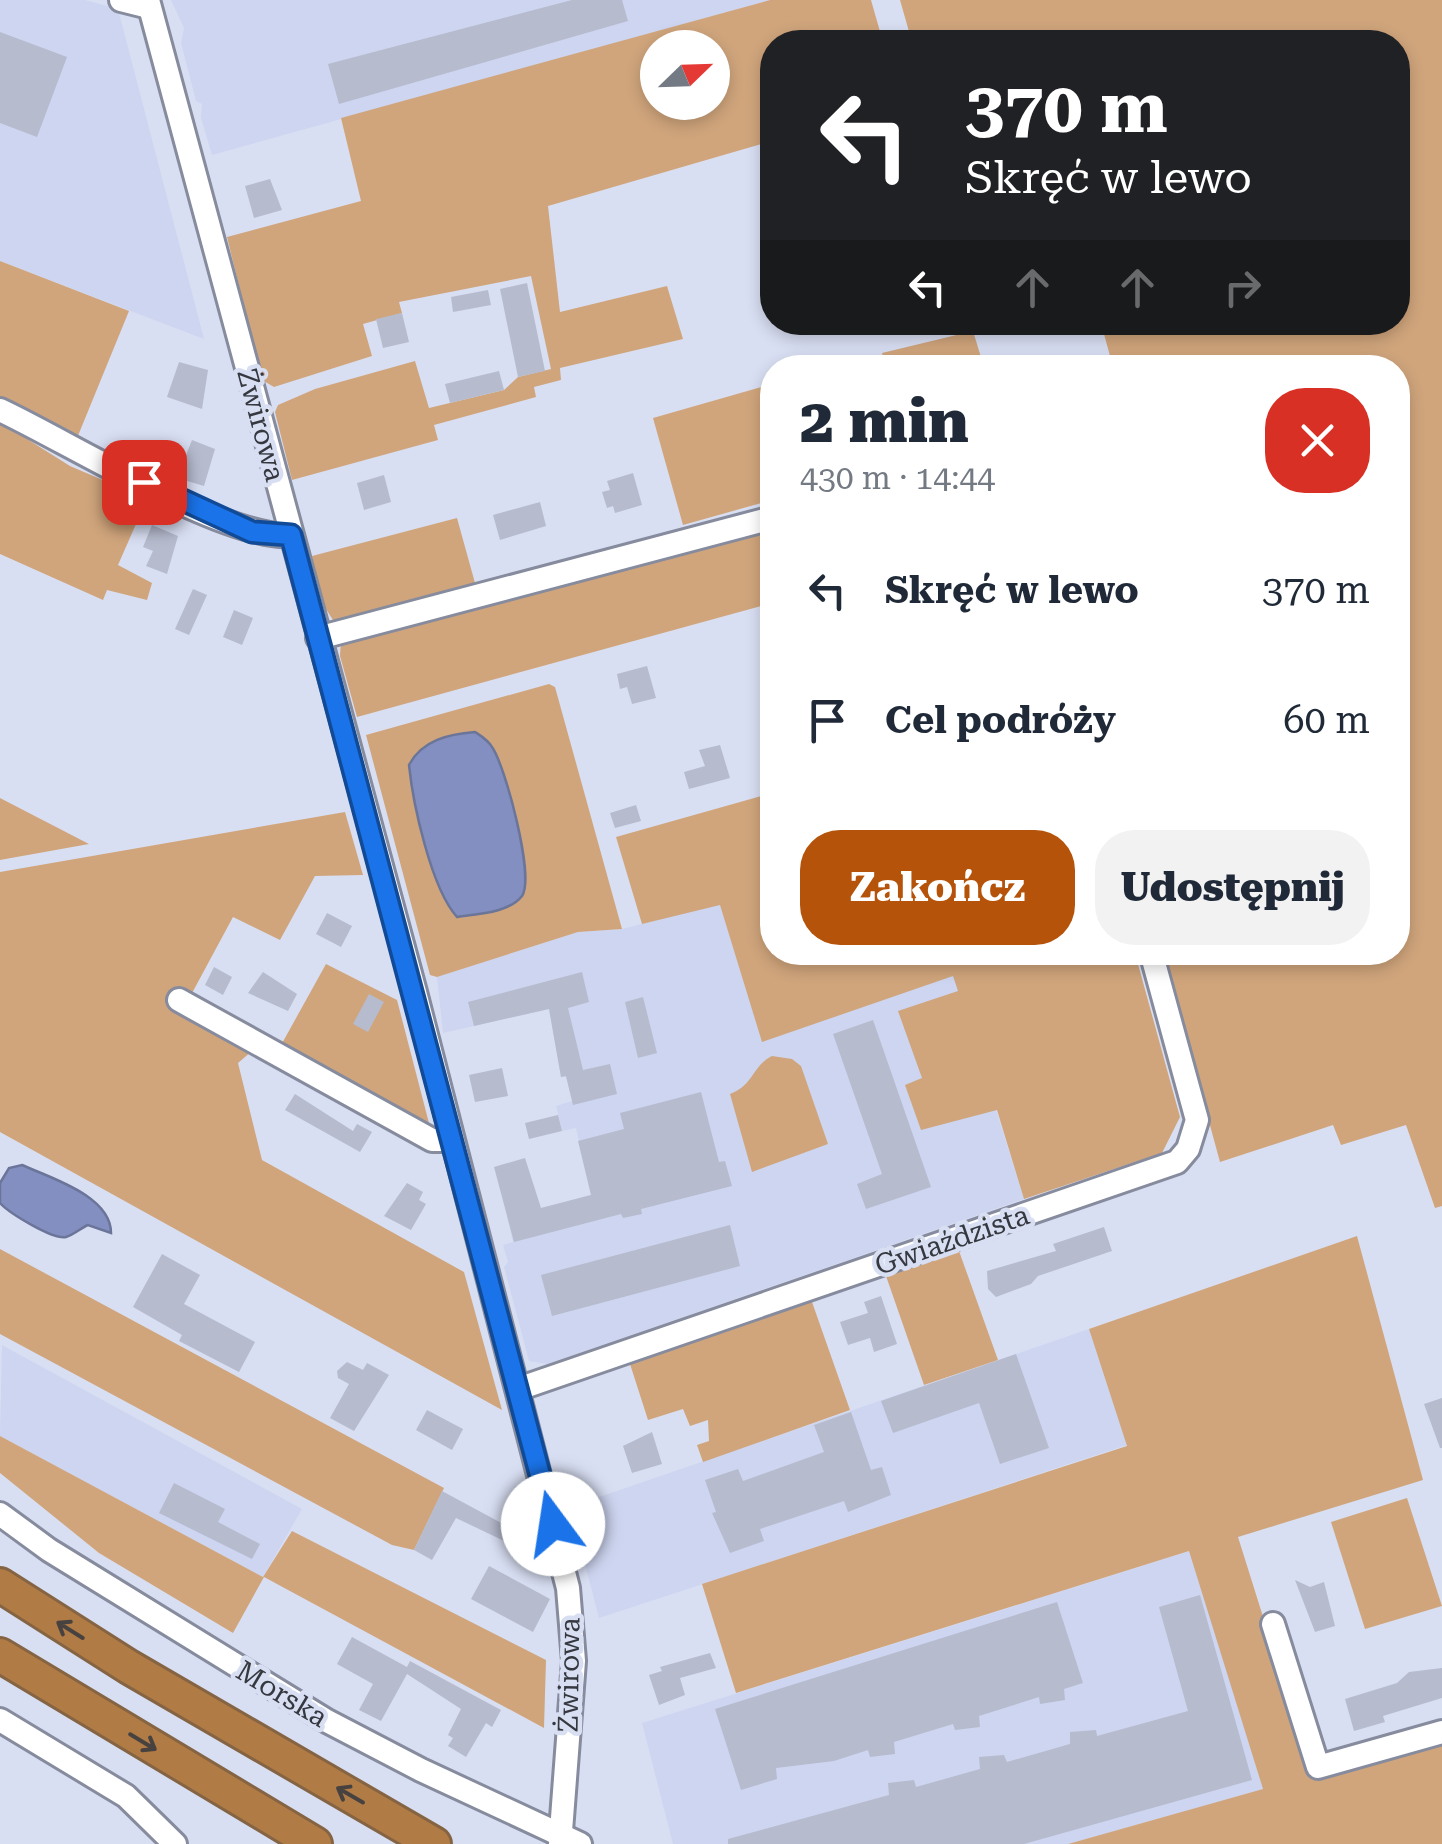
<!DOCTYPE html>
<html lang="pl">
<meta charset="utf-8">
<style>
body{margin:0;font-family:"Roboto Serif",serif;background:#f2f2f3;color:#1f2937;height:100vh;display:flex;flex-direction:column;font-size:38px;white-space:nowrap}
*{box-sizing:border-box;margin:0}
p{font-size:32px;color:#747a83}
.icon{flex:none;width:55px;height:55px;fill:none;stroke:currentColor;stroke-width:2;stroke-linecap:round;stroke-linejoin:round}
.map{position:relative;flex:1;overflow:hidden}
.sheet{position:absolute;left:760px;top:355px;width:650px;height:610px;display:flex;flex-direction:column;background:#fff;border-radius:40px;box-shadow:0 5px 15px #0003}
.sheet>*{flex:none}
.banner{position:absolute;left:760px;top:30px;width:650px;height:305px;border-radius:40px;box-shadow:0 5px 15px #0003;background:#202124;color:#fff;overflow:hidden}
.needle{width:65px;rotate:67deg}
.buttons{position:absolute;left:640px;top:30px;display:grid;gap:20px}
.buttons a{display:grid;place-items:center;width:90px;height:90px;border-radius:50%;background:#fff;box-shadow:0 5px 15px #0003;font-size:50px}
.pin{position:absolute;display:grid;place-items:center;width:85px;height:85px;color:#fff;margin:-42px;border-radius:20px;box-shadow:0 5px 15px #0006}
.me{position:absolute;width:110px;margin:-55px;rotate:346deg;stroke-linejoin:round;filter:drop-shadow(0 0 8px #0008)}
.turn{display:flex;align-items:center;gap:35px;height:210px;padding:0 40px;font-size:45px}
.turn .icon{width:130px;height:130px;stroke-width:2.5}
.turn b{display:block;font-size:70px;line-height:85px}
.lanes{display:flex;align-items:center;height:95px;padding:0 40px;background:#0003;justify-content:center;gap:50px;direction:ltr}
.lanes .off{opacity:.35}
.round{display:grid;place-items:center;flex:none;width:105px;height:105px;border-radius:40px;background:#f2f2f3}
.overview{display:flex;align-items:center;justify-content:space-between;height:170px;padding:0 40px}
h1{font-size:60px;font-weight:800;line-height:75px}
.button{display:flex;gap:20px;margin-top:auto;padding:20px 40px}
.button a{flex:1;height:115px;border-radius:40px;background:#b45309;color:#fff;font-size:40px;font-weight:800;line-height:115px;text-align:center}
.button a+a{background:#f2f2f3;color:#1f2937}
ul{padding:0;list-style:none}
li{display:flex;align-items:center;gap:30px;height:130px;padding:0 40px}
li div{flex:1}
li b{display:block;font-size:38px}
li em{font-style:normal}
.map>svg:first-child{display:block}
</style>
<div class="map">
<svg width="1442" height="1844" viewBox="0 0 1442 1844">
<rect width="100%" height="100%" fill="#d9dff3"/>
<!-- built -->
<g fill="#cdd5f0">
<path d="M0,0H85L118,9L204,339L0,261Z"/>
<path d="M171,0H770L212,155L201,118L202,104L196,101L181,43L184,28Z"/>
<path d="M720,904L772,952L954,976L1024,1199L547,1364L529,1361L504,1267L508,1262L503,1245L513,1242L507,1217L591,1195L576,1128L562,1131L556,1106L572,1101L566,1077H561L549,1009L443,1033L437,977L578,932L622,929Z"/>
<path d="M1089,1329L1127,1445L599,1618L570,1507Z"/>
<path d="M2,1345L302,1509L263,1577L0,1436Z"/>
<path d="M1190,1551L1263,1789L1068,1844H673L642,1723Z"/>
</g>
<!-- green -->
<g fill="#d0a57c" fill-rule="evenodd">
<path d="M770,0H871L883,42H772V141L548,206L560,312L667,286L683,339L560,368L561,380L534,387L536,397L434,425L438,440L292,480L275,412L278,405L315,389L415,361L429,408L504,390L518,377L551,369L531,276L399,302L402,313L363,324L372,356L274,387L262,380L227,237L361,201L341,118ZM658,48H712V102H658Z"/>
<path d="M900,0H1442V1206L1435,1208L1406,1125L1341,1145L1333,1125L1220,1162L1163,953L1398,952V368L1113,367L1101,323L1398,322V42H912Z"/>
<path d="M0,261L129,311L75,443L41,418L0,398Z"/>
<path d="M973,331L984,367H886L882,353Z"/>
<path d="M772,384V500L683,525L653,418Z"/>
<path d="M0,422L70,466L147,499L118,565L152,583L147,600L107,590L103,600L0,554Z"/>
<path d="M457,518L475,583L336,625L323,604L312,556Z"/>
<path d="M772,527V603L357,717L340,656L341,641Z"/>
<path d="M549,684L555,687L622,929L578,932L437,977L430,975L366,735Z"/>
<path d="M772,793V952L1135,953L1180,1117L1162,1153L1024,1199L997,1110L921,1130L905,1085L922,1078L898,1011L958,991L953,976L762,1042L720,905L642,924L616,837Z"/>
<path d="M0,798L89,844L0,860Z"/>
<path d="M345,812L363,875L315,876L280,940L233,917L191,995L252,1051L238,1063L262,1160L464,1272L502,1410L0,1132V872Z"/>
<path d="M326,964L397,1000L430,1127L280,1047Z"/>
<path d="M772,1056L792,1059L801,1066L828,1144L752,1172L730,1094C753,1086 753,1065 772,1056Z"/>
<path d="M1357,1236L1423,1480L1238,1537L1313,1776L1442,1741V1844H1068L1263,1789L1189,1551L736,1693L702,1584L1127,1446L1089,1329Z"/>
<path d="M0,1249L444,1488L414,1550L392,1545L0,1334Z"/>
<path d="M959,1251L998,1360L924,1385L886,1276Z"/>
<path d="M812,1302L850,1410L703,1462L697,1445L709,1441L708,1420L690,1426L683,1409L648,1420L630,1364Z"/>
<path d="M0,1436L263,1577L292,1531L546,1660L544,1728L264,1577L233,1633L99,1553L0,1473Z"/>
<path d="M1407,1498L1442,1606L1365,1629L1331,1522Z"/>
</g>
<!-- water -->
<g fill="#828fc0" stroke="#6b7599" stroke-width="2.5">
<path d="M475,732C481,736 488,740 492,747C505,765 535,877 522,896C509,913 476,914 457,917C431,888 413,804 409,765C422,740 449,734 475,732Z"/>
<path d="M22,1165C51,1178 111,1196 111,1233L88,1225C81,1228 73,1235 66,1237C53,1240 9,1213 0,1203V1183L9,1168Z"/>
</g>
<!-- building -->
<g fill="#b6bbce">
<path d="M572,0H622L628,21L339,104L328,64Z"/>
<path d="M0,32L67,57L37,137L0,123Z"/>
<path d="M270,179L282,210L254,218L245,186Z"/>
<path d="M527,283L545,371L518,377L500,289Z"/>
<path d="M488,290L491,305L453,312L451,297Z"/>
<path d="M402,313L409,342L383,348L376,319Z"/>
<path d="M179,362L208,370L202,409L167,397Z"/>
<path d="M499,371L504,390L450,403L445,384Z"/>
<path d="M192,440L215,449L204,486L177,478Z"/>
<path d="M633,473L642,505L615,513L613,506L607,508L602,492L610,490L607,481Z"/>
<path d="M384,475L391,502L364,510L357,483Z"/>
<path d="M540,502L546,526L500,540L493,515Z"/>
<path d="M152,525L178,536L167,574L146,566L153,551L143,547Z"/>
<path d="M193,589L207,595L189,635L175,629Z"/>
<path d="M234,610L253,618L242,645L223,637Z"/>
<path d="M647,666L656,698L632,704L627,687L620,689L617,674Z"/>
<path d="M720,745L730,778L689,789L684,772L705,766L699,750Z"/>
<path d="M636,805L641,821L615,828L610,813Z"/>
<path d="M327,913L352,926L341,947L316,934Z"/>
<path d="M214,967L232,977L223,995L205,985Z"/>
<path d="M263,972L297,994L288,1011L248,993Z"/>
<path d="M582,972L589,1002L568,1008L583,1070L610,1064L617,1094L573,1105L566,1076L561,1077L549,1009L474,1026L468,1002Z"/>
<path d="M369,994L384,1002L368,1032L353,1024Z"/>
<path d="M643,997L657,1053L638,1058L625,1002Z"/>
<path d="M873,1020L931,1187L866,1209L857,1184L882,1174L833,1034Z"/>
<path d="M502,1068L508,1096L475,1102L469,1075Z"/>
<path d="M701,1092L719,1162L725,1161L732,1186L641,1209L642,1214L623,1218L621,1214L514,1242L494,1167L525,1158L541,1208L591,1195L578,1141L624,1129L620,1113Z"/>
<path d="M295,1094L353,1131L357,1124L372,1132L360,1152L285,1110Z"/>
<path d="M558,1115L562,1131L529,1139L525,1123Z"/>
<path d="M407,1183L423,1192L419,1200L426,1204L411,1230L384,1216Z"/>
<path d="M730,1225L740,1266L552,1316L541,1275Z"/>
<path d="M1104,1227L1112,1251L1038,1276L1031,1284L996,1297L988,1289L987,1271L1056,1251L1053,1244Z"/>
<path d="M162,1254L200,1275L184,1304L255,1342L239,1372L179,1341L182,1335L133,1307Z"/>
<path d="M881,1296L897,1344L874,1352L870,1338L848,1345L840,1322L868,1313L864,1302Z"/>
<path d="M1016,1354L1049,1448L1000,1464L979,1403L893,1433L881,1401Z"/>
<path d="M347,1362L363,1370L367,1363L389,1375L354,1431L330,1418L349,1384L338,1378L337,1371Z"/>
<path d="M1442,1398V1448H1440L1424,1404Z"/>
<path d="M427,1410L463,1429L452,1450L416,1430Z"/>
<path d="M851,1412L871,1470L882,1467L891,1495L848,1512L844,1501L760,1529L764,1541L730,1553L712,1513L716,1512L705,1480L738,1469L743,1481L824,1452L814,1425Z"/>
<path d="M652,1432L662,1464L632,1473L623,1446Z"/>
<path d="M174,1483L225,1509L218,1522L260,1544L252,1559L159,1513Z"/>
<path d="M442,1491L531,1539L525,1551L456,1518L432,1560L414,1550Z"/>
<path d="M489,1566L550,1599L533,1632L471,1599Z"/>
<path d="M1295,1580L1310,1587L1324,1582L1335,1626L1315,1632Z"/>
<path d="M1200,1595L1252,1780L1024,1844H728V1839L889,1795L888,1783L914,1780L916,1787L980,1769L979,1757L1004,1755L1007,1762L1070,1744V1732L1096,1730L1097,1736L1188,1711L1159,1607Z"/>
<path d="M1057,1602L1083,1683L1064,1689L1065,1700L1040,1704L1039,1697L979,1716L980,1727L955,1730L953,1724L894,1742L895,1754L870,1757L868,1750L834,1761L776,1768L777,1779L741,1790L715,1709Z"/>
<path d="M352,1637L407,1667L410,1661L501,1710L492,1727L486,1723L466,1757L448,1746L453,1738L448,1735L461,1709L407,1674L381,1721L359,1710L373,1684L337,1664Z"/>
<path d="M710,1653L716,1668L680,1678L685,1695L659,1705L649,1675L662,1671L660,1667Z"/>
<path d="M1442,1668V1698L1383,1716L1385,1722L1354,1731L1345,1699L1397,1683L1409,1672Z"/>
</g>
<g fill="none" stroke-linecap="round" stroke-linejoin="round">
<defs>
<g id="minor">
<path d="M121,0L149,7"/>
<path d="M148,0L415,992L568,1588L574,1661L560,1844"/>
<path d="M0,410C65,440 227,541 291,535"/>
<path d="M318,638L772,518"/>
<path d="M179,1000L432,1140H452"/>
<path d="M518,1389L1177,1162L1188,1149L1197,1120L1151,952"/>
<path d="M0,1514L49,1550L327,1721L421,1770L580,1844"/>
<path d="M1273,1624L1318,1767L1442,1732"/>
<path d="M0,1720L126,1796L175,1844"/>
</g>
<g id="highway">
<path d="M0,1585L129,1667L434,1844"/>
<path d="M0,1655L315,1844"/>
</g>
</defs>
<!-- minor casing -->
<use href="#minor" stroke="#868b9d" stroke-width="28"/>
<!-- highway casing -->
<use href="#highway" stroke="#856443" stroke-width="38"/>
<!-- minor -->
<use href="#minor" stroke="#fff" stroke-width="22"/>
<!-- highway -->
<use href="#highway" stroke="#b07b45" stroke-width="32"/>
</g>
<!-- one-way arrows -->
<defs><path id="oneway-shaft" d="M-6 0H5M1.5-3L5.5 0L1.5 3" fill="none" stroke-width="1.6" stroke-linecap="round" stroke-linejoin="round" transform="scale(2.5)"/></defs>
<g stroke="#474240">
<use href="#oneway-shaft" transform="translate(70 1630) rotate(-148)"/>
<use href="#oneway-shaft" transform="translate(143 1742) rotate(31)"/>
<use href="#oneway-shaft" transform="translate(350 1795) rotate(-150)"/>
</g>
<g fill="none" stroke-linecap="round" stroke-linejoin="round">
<defs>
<path id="route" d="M144,482L252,532L291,535L553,1524"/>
</defs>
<!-- route casing -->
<use href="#route" stroke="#114b97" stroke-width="25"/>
<!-- route -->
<use href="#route" stroke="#1a73e8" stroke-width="18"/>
</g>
<g text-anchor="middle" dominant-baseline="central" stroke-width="9" stroke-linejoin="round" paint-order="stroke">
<!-- street labels -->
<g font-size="28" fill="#35383f" stroke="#d9dff3">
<text transform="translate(261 425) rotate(75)">Żwirowa</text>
<text transform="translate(952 1240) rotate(-19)">Gwiaździsta</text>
<text transform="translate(569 1675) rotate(-89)">Żwirowa</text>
<text transform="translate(282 1694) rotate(31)">Morska</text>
</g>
</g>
</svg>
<div class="buttons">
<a><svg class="needle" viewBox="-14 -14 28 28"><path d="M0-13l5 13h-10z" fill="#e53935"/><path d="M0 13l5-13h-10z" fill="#747a83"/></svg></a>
</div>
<div class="pin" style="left:144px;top:482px;background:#d93025"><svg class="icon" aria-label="arrive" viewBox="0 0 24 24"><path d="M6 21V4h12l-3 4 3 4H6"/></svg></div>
<svg class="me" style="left:553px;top:1524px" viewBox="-20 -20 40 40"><circle r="19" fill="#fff"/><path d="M0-13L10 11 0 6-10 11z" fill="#1a73e8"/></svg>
<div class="banner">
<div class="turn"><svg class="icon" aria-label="left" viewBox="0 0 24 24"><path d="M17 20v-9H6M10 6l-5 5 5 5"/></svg><div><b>370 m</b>Skręć w lewo</div></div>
<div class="lanes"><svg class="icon" aria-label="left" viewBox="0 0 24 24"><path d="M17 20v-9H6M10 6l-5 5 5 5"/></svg><svg class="icon off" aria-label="ahead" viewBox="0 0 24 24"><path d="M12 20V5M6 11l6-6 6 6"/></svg><svg class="icon off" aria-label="ahead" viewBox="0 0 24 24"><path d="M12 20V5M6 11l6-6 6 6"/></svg><svg class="icon off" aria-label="right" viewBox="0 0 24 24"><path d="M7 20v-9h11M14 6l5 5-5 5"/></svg></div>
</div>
<section class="sheet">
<div class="overview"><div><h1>2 min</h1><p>430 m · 14:44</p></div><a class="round" style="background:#d93025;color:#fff"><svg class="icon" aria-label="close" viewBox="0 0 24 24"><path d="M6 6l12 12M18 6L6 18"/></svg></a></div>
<ul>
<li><svg class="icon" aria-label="left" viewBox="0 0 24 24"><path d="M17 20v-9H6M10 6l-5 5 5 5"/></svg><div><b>Skręć w lewo</b></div><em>370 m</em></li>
<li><svg class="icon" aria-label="arrive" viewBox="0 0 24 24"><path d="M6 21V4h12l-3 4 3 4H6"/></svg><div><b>Cel podróży</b></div><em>60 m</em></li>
</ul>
<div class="button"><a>Zakończ</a><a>Udostępnij</a></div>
</section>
</div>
